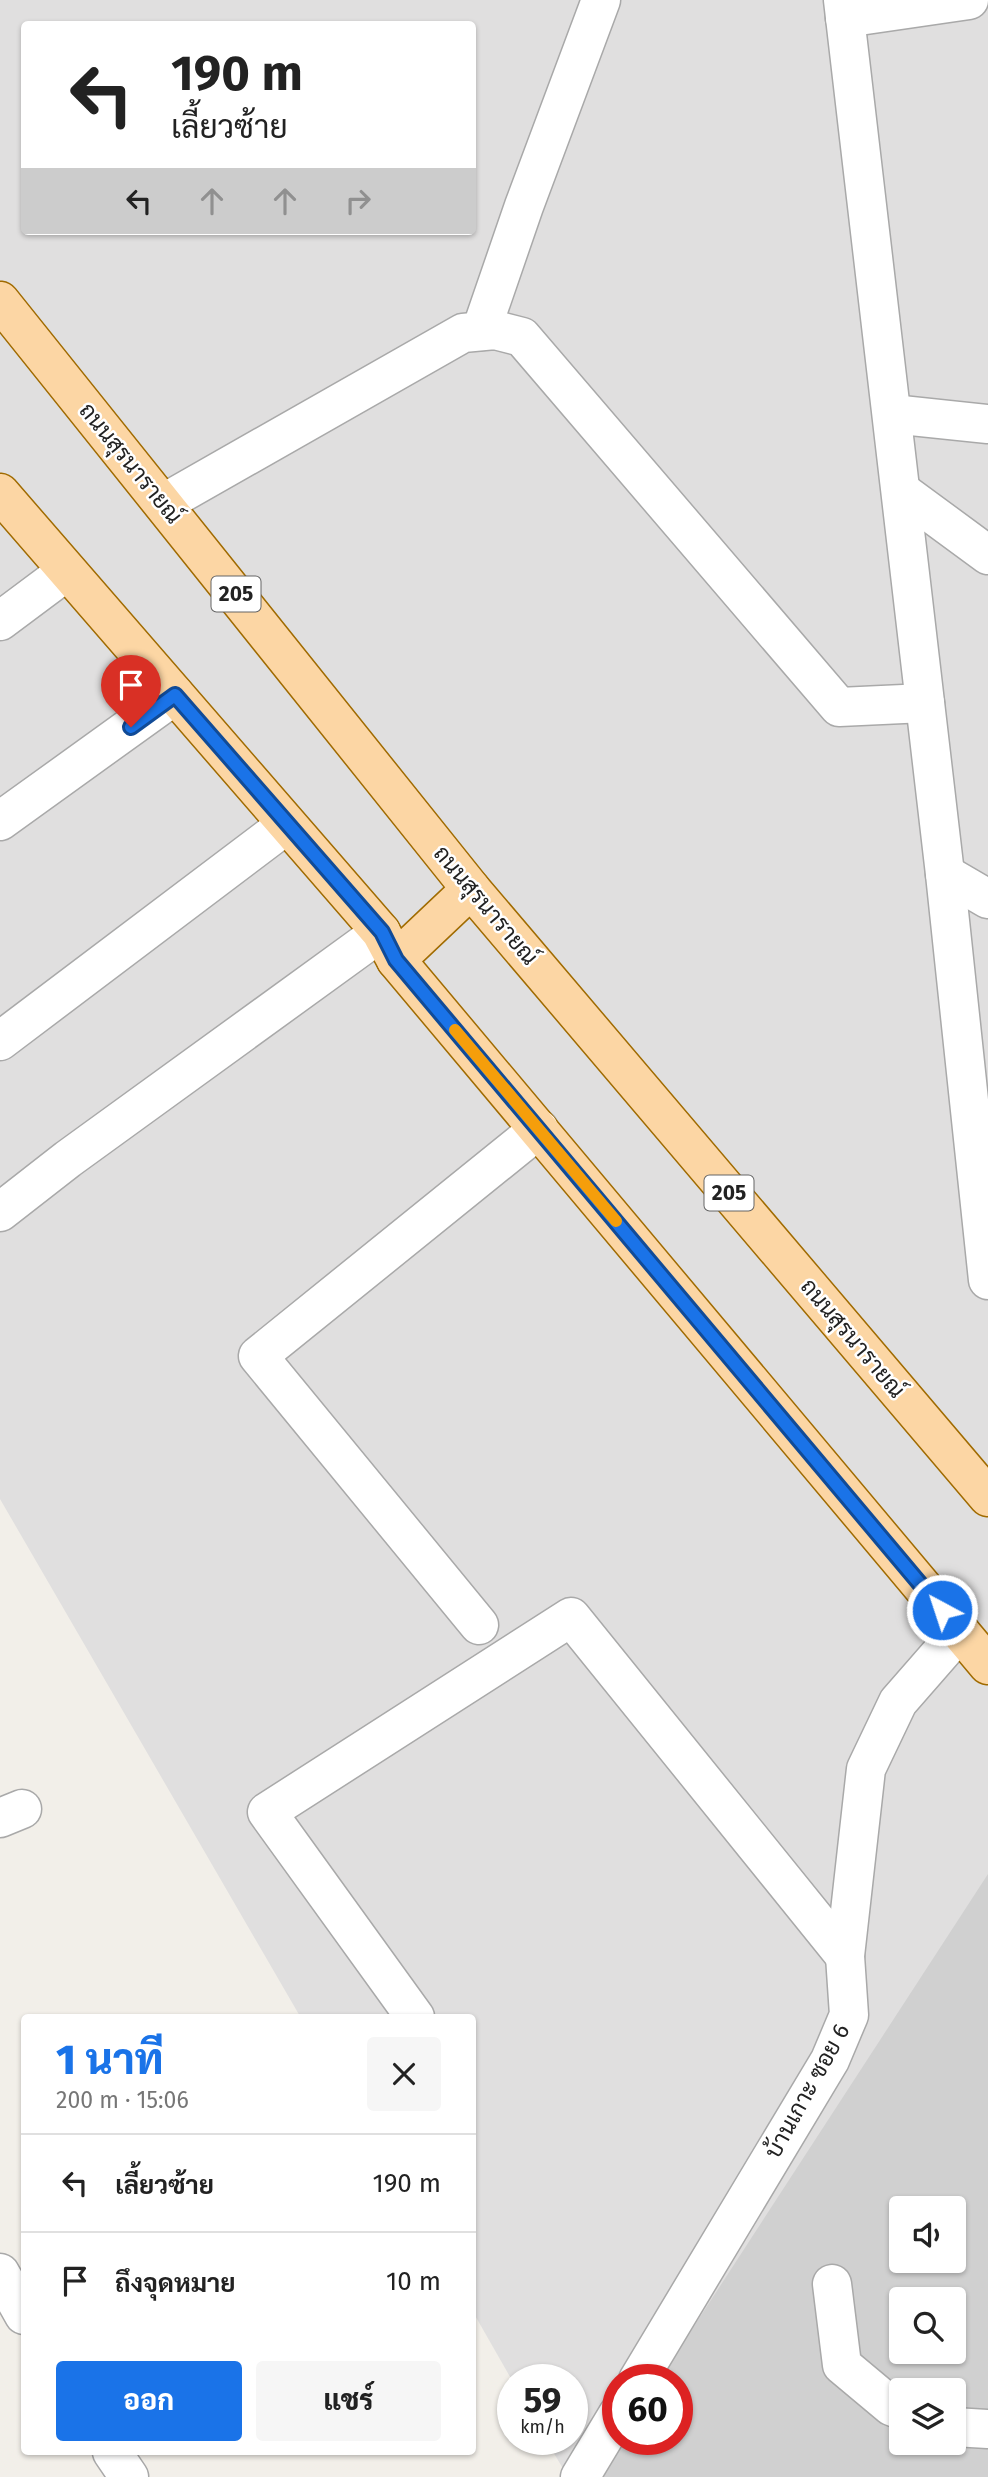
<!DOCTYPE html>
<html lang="th">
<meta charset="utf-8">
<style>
body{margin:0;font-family:"Fira Sans",Sarabun,sans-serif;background:#f6f6f6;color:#222;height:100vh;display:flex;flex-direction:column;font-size:26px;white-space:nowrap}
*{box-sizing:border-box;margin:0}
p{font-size:23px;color:#767676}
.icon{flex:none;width:38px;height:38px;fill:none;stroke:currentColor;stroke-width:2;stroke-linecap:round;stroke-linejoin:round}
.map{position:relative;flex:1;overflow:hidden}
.sheet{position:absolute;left:21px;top:2014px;width:455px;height:441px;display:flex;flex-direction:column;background:#fff;border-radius:7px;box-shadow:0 2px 5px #0004}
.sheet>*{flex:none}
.banner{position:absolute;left:21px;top:21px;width:455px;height:214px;border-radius:7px;box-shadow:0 2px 5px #0004;background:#fff;color:#222;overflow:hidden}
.buttons{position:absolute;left:889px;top:2196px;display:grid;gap:14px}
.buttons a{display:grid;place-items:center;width:77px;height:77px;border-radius:7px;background:#fff;box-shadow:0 2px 5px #0004;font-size:35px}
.speed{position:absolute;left:497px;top:2364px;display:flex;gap:14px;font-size:35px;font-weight:700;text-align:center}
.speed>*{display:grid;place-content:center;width:91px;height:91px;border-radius:50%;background:#fff;box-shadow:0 2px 5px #0004;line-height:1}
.speed small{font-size:18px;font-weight:400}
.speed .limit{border:10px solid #d22;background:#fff;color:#111}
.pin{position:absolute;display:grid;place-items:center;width:60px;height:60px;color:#fff;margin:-72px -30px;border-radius:50% 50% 50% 0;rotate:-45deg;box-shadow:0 0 7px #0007}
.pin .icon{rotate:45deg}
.me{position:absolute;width:77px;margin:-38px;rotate:320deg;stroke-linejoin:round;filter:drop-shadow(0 0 5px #0008)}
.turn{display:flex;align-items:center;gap:24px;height:147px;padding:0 35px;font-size:32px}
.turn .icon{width:91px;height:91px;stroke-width:2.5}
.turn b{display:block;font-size:49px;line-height:60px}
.lanes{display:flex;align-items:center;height:66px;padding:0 35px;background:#0003;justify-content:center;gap:35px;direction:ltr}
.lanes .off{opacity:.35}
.round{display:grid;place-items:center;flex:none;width:74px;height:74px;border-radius:7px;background:#f6f6f6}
.head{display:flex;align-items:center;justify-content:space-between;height:119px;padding:0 35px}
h1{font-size:42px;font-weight:800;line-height:52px;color:#1a73e8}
.button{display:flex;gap:14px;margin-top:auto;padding:14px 35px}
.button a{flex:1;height:80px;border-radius:7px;background:#1a73e8;color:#fff;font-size:28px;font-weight:800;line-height:80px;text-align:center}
.button a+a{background:#f6f6f6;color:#222}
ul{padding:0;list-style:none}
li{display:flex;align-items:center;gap:21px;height:98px;padding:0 35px;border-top:2px solid #e0e0e0}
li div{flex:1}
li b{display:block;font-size:26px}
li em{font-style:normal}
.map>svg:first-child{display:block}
</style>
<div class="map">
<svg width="988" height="2477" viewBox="0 0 988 2477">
<rect width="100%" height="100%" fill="#f2efe9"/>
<!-- residential -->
<path fill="#e0dfdf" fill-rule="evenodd" d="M0,0H988V2477H568L546,2440H572V2380H513V2382L473,2312L472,2018H301L0,1499ZM24,24H472V231H24ZM901,2208H954V2261H901ZM901,2300H954V2352H901ZM618,2380H677V2440H618ZM901,2390H954V2443H901Z"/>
<!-- religious -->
<path fill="#d0d0d0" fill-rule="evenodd" d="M988,1874V2477H596L620,2440H677V2380H659ZM901,2208H954V2261H901ZM901,2300H954V2352H901ZM901,2390H954V2443H901Z"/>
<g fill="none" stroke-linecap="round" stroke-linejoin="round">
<defs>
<g id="minor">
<path d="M843,0L945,874L988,1280"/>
<path d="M845,18L969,0"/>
<path d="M481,331L524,206L601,0"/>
<path d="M892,414L988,424"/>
<path d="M901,491L988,555"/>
<path d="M164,503L463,333L495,330L522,337L839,707L925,703"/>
<path d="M0,621L67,571"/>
<path d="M0,821L175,695"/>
<path d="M945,874L988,899"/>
<path d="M0,1041L286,825"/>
<path d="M0,1212L68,1159L381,932"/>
<path d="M479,1625L258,1356L539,1129"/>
<path d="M0,1818L22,1809"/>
<path d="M413,2018L415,2017L267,1812L571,1617L845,1956"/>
<path d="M0,2273L24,2315"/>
<path d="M832,2284L842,2365L891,2406L901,2410"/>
<path d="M638,2380L830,2060L849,2015L845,1956L866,1769L898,1702L960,1631"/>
<path d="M954,2427L988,2429"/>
<path d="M112,2452L129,2477"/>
<path d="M580,2477L618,2414"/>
</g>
<g id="major">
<path d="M0,301L471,889L988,1497"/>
<path d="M0,493L381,932L396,960L988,1665"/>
<path d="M396,960L471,889"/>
</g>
</defs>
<!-- minor casing -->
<use href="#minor" stroke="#a9a9a9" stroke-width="41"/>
<!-- major casing -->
<use href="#major" stroke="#a06b00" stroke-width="41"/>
<!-- minor -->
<use href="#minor" stroke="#fff" stroke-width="38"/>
<!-- major -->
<use href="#major" stroke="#fcd6a4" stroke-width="38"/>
</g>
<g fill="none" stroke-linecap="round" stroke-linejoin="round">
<defs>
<path id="route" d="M131,727L175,695L382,932L396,960L942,1610"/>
</defs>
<!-- route casing -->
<use href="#route" stroke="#114b97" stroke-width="18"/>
<!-- route -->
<use href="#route" stroke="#1a73e8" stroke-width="12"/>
<!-- slow -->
<path stroke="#f59e0b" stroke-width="12" d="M455,1030L616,1221"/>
</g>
<g text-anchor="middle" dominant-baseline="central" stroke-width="5" stroke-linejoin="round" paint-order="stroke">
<!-- shield labels -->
<g fill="#fff" stroke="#646464" stroke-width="2">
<rect x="211.5" y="576.5" width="49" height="35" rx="5"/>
<rect x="704.5" y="1175.5" width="49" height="35" rx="5"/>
</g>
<g font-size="21" font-weight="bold" fill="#222">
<text x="236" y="594">205</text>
<text x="729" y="1193">205</text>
</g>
<!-- street labels -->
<g font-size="23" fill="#222" stroke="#fff">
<text transform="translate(131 463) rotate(51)">ถนนสุรนารายณ์</text>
<text transform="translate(486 905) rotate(50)">ถนนสุรนารายณ์</text>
<text transform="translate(853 1338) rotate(50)">ถนนสุรนารายณ์</text>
<text transform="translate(807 2091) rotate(-61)">บ้านเกาะ ซอย 6</text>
</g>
</g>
</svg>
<div class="buttons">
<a><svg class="icon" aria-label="sound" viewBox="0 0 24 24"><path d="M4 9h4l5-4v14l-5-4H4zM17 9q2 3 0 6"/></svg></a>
<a><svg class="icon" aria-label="search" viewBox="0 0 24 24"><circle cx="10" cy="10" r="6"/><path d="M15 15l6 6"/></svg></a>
<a><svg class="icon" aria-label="layers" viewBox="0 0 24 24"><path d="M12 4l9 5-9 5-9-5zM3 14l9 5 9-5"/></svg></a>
</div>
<div class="speed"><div>59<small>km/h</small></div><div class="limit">60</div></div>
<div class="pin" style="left:131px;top:727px;background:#d93025"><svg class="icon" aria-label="arrive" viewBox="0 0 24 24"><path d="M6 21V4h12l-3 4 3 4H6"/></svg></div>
<svg class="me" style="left:942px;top:1610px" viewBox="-20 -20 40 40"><circle r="17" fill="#1a73e8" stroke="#fff" stroke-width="3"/><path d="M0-11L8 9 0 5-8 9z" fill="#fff"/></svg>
<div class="banner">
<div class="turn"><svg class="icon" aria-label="left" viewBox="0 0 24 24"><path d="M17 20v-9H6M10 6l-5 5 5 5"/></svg><div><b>190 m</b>เลี้ยวซ้าย</div></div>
<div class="lanes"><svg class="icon" aria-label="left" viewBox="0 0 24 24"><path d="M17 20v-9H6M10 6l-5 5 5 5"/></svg><svg class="icon off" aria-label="ahead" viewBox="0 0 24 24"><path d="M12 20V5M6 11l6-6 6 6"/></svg><svg class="icon off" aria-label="ahead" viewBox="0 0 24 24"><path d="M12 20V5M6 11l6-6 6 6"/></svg><svg class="icon off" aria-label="right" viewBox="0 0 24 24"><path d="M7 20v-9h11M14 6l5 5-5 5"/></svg></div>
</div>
<section class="sheet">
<div class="head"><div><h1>1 นาที</h1><p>200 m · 15:06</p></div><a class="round"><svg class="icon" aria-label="close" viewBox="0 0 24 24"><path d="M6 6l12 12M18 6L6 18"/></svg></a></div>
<ul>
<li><svg class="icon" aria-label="left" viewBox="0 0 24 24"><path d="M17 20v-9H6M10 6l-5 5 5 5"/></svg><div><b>เลี้ยวซ้าย</b></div><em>190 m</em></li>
<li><svg class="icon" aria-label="arrive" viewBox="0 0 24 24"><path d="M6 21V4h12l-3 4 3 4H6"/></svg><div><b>ถึงจุดหมาย</b></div><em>10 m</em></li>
</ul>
<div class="button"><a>ออก</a><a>แชร์</a></div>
</section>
</div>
